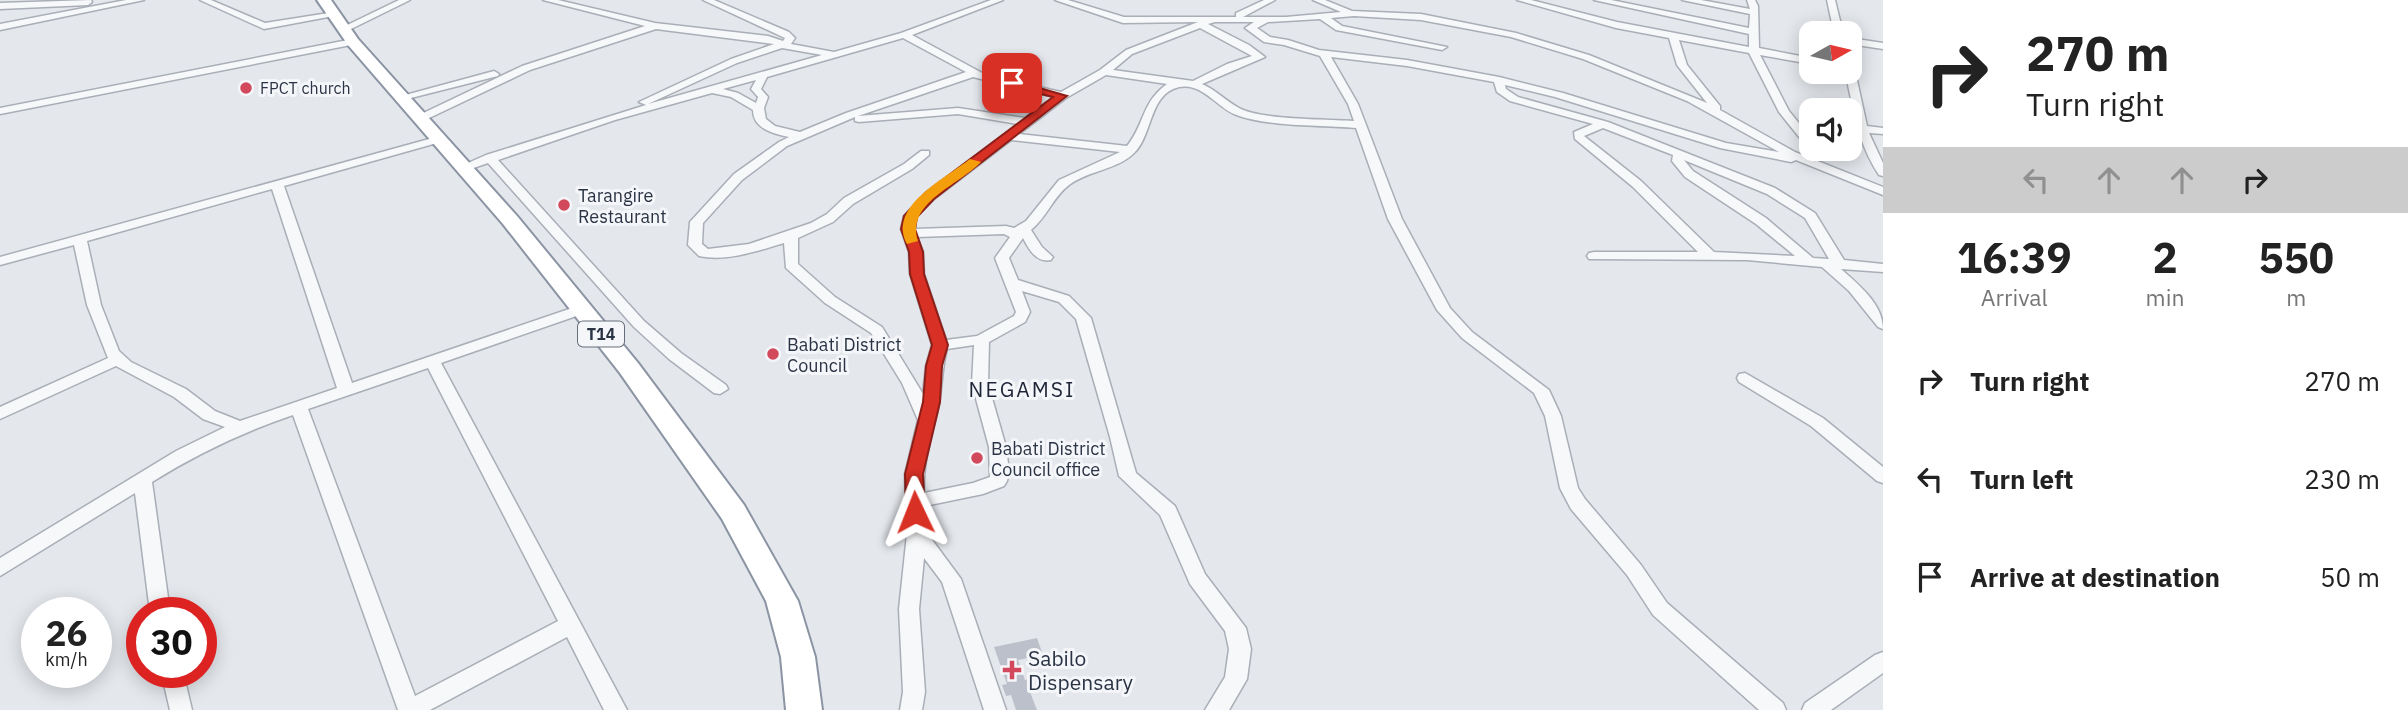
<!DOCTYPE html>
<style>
body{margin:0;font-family:"IBM Plex Sans",sans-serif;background:#f2f2f2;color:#222;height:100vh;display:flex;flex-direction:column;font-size:26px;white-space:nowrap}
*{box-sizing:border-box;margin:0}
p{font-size:23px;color:#767676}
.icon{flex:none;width:38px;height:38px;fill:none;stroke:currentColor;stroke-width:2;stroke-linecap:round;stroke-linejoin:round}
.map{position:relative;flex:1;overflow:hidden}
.panel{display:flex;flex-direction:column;background:#fff;width:525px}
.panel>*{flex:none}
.top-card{background:#fff;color:#222;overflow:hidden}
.needle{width:46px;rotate:82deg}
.fabs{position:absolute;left:1799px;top:21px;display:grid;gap:14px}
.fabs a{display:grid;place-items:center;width:63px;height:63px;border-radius:14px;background:#fff;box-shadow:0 4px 18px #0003;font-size:35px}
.speed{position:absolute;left:21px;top:597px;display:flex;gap:14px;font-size:35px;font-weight:700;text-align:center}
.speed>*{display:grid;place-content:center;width:91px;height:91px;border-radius:50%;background:#fff;box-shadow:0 4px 18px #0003;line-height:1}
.speed small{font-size:18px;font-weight:400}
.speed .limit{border:10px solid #d22;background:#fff;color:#111}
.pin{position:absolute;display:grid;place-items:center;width:60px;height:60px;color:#fff;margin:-30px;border-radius:14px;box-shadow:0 4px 10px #0006}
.me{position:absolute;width:77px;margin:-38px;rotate:358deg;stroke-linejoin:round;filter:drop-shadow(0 0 5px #0008)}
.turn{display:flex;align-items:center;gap:24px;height:147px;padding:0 28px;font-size:32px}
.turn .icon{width:91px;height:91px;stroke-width:2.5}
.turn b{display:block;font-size:49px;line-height:60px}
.lanes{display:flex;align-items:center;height:66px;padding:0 28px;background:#0003;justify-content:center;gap:35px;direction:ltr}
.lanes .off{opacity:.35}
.eta{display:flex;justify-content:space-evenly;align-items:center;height:119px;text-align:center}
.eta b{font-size:42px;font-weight:800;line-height:49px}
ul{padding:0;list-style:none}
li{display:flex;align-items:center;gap:21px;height:98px;padding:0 28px}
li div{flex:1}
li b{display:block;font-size:26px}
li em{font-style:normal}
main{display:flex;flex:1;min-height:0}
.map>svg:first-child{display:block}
</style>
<main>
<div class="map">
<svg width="1883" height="710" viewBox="0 0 1883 710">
<rect width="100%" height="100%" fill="#e4e7ec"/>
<!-- building -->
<path fill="#bbc0ca" d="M1037,638L1043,655L1018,660L1025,680L1029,679L1034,691L1030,692L1037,710H1016L1011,695L1006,696L1002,685L1007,684L994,647Z"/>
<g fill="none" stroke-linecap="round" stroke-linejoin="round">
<defs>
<g id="minor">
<path d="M91,0L92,2L88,5L0,9V3Z"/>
<path d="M126,0H144L0,30V24Z"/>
<path d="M200,0H211L265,23L335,12L339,15L264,29Z"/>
<path d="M399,0H410L347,31L339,29Z"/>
<path d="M543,0H558L655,23L768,36L783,41L785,38L703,0H714L789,32L795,38L791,44L834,52L901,33L991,0H1003L912,35L984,74L1061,92L1100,70L1126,50L1198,22L1123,23L1055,0H1068L1124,17H1236V13L1264,0H1275L1243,17H1286L1341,12L1313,0H1325L1352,11L1421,14L1516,33L1589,55L1707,103L1677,65L1669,38L1616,28L1517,0H1531L1617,22L1749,47V34L1594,0H1611L1749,28L1750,14L1682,0H1701L1750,9L1747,0H1755L1758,6L1759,48L1811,58V64L1760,55L1789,111L1811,138V148L1807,147L1779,112L1749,53L1679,40L1687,65L1720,106V110L1795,152L1883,187V195L1796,160L1791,162L1720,148L1555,97L1505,85L1506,89L1518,97L1608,122L1775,188L1815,213L1844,260L1883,264V272L1841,269C1859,285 1883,304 1883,329L1878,327L1849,291L1822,267L1747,260L1589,259L1587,256L1589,253L1594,252H1698L1633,187L1575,139L1574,132L1593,124L1510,101L1497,92L1494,82L1407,66L1331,57L1358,104L1402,219L1450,308L1472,332L1549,390L1561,416L1578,488L1585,499L1641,565L1667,603L1783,703L1786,710H1759L1653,615L1627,575L1571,509L1560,488L1545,416L1534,393L1462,338L1437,310L1388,219L1356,128C1322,125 1265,127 1234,114C1214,105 1199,78 1173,89C1150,99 1151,136 1135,152C1118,170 1089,170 1069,185C1053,197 1047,217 1031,230L1042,247L1053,257L1051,260C1036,263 1029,249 1023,238L1009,258L1018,280L1069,296L1091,318L1136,473L1175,506L1205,574L1246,628L1251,649L1247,679L1229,710H1205L1225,677L1229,649L1225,631L1190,584L1160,515L1119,476L1110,437L1076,319L1059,302L1022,291L1030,312L1025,322L989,342L988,384L1006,447L1009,472L1007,481L1004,486L983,494L925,506L927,533L961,579L1006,710H984L942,582L924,558L919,609L925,692L922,710H900L903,692L899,609L907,534L905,474L918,420L902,383L871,333L825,303L786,268L784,243C758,251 726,262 699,256L688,245L690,222L734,174L779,142L789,137C774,134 753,129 753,110L731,97L712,93L615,120L498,160L644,321L681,353L726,385L728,389L720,394L714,393L669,359L634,327L488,163L465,171L459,167L486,155L646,105L639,102L731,59L774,44L656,29L530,70L425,120H417V116L522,66L645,26ZM1354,16L1421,20L1511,37L1583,59L1687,101L1779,152L1726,143L1563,93L1499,77L1407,60L1319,50L1288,40L1270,37L1257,28L1268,22L1320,19L1336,30L1442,50L1447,47L1342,26L1331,18ZM1215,22H1254L1245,28L1264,42L1284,45L1320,56L1348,104L1354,121C1326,119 1261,120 1239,108C1226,101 1216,90 1202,84L1265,57L1249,45L1208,24ZM1200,28L1252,56L1227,64L1193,81L1113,70L1132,54ZM903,38L966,72L846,113L800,132L775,126L766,119L764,108L768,97L761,89L767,77ZM782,48L822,55L648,104L737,63ZM1106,75L1167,84C1141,103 1145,124 1127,146L1019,134L1066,98ZM973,77L1054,97L1025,118L958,108L858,116ZM756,80L751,89L758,97L756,103L738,93L723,89ZM958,114L1018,124L926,193L904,216L901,229L909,252L910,274L932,345L926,366L923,394L882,327L835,297L798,264V238L833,222L853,204L912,169L929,155V151H921L904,164L844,198L827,214L811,223L749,244L708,249L702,244L703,223L742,180L787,146L855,117V121L859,122ZM1603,128L1673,155L1672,161L1685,177L1756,224L1795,256L1714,252L1641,181L1584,136ZM1011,140L1120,152L1059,180L1026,221L1014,228L1006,226L915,229L916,217L934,199ZM1684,160L1767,194L1805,218L1829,259L1813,258L1766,218L1693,171ZM1004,234L1010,237L995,258L1016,312L1014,316L977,336L946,340L924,274L923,252L917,237ZM974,345L972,384L989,447L990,477L973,483L924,493C922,462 933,434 939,404C942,386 942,367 947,349Z"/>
<path d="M1827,0H1835L1843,33H1834Z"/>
<path d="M1850,38L1883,43V49L1850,44Z"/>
<path d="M353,39L356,40V44L0,114V108Z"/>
<path d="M1850,68L1855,71L1867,126L1883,128V134L1869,133L1883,163V176L1879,175C1857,142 1854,109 1845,72H1850Z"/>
<path d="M494,71L499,74L498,76L403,100L398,97Z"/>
<path d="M440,136L446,139L444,141L284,186L352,383L575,307H585L587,310L585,313L441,363L627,710H604L567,637L430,710H398L293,415C243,432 197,454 152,482L170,612H150L135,493L0,576V558L176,451L225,427L203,419L174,397L116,366L0,419V407L108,358L87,305L74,245L0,265V257ZM272,189L337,388L240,421L215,411L186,389L131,362L119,351L101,305L87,241ZM428,368L558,621L415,696L308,409Z"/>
<path d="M1745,373L1823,418L1883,467V483L1877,481L1811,426L1739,382L1737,378L1739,374Z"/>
<path d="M1883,652V673L1831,710H1802L1805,703L1875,655Z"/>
<path d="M161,672H183L192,710H170Z"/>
</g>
<path id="highway" d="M317,0H331L358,39L517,216L638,363L744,505L798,601L815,657L822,710H786L781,657L766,601L722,519L620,373L503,224L348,45Z"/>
</defs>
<!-- minor casing -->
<use href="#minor" stroke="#a9aeb7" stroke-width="3"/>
<!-- highway casing -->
<use href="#highway" stroke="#8b94a3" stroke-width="4"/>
<!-- minor -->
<use href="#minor" fill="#f7f8fa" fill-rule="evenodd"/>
<!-- highway -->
<use href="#highway" fill="#fff" fill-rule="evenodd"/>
</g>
<!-- route -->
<path fill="#d93025" stroke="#8d1f18" stroke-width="2" d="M1012,80L1067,96L934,199L917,217L915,229L923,252L924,274L948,345L942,366L940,402L923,474L925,512L915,519L906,512L905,474L923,402L926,366L932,345L910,274L909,252L901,229L904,216L925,193L1053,97L1008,86L1006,83Z"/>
<!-- slow -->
<path fill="#f59e0b" d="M970,159L981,162C958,186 906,202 918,241L907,244C887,206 946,178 970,159Z"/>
<!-- markers -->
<g fill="#d1495b" stroke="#f4f6f9" stroke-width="2.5">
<circle cx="246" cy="88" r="7"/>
<circle cx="564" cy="205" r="7"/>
<circle cx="773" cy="354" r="7"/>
<circle cx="977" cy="458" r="7"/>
<path d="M1008.5 659.5h7v7h7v7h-7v7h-7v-7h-7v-7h7z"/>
</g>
<g text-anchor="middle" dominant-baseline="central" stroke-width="6" stroke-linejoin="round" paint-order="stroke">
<!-- far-poi labels -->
<g font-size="16" fill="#2b3445" stroke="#f4f6f9" text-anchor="start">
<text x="260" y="88">FPCT church</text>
</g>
<!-- shield labels -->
<rect fill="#f4f6f9" stroke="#676e7b" stroke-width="2" x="578" y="321.5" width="46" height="25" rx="5"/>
<g font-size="16" font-weight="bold" fill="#2b3445">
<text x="601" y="334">T14</text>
</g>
<!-- poi labels -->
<g font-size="18" fill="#2b3445" stroke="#f4f6f9" text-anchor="start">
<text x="578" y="195">Tarangire<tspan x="578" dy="21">Restaurant</tspan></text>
<text x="787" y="344">Babati District<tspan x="787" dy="21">Council</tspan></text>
<text x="991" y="448">Babati District<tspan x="991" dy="21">Council office</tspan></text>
</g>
<!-- quarter labels -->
<g font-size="21" letter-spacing="2" fill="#1d2536" stroke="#f4f6f9">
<text x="1022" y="389">NEGAMSI</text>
</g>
<!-- near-poi labels -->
<g font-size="21" fill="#2b3445" stroke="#f4f6f9" text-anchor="start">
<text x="1028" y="658">Sabilo<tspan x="1028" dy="24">Dispensary</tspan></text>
</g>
</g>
</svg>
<div class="fabs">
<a><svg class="needle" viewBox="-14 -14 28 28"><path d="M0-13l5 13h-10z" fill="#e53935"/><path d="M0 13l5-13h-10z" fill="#767676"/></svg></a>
<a><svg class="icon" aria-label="sound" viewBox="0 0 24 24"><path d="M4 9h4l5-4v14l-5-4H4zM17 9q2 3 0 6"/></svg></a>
</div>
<div class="speed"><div>26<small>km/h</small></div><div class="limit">30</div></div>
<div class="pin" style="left:1012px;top:83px;background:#d93025"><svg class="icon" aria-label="arrive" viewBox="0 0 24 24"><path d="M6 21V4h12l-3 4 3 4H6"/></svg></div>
<svg class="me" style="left:915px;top:512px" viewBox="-20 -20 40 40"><path d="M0-17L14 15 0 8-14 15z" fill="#d93025" stroke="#fff" stroke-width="4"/></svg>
</div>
<section class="panel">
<div class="top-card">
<div class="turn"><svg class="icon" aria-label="right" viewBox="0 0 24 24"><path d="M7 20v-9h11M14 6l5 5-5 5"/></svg><div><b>270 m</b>Turn right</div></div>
<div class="lanes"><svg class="icon off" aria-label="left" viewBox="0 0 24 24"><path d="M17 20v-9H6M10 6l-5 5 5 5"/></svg><svg class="icon off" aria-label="ahead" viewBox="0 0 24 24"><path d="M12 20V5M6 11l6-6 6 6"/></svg><svg class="icon off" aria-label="ahead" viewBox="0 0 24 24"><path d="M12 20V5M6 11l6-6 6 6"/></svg><svg class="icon" aria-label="right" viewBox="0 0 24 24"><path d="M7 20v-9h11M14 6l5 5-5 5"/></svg></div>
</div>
<div class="eta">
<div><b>16:39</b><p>Arrival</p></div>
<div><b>2</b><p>min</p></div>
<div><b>550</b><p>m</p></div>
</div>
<ul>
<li><svg class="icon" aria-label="right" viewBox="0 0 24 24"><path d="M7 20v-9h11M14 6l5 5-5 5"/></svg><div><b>Turn right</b></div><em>270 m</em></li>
<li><svg class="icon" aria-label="left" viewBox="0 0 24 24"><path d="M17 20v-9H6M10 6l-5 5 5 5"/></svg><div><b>Turn left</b></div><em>230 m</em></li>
<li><svg class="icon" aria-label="arrive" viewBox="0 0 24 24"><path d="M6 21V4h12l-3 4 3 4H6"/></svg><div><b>Arrive at destination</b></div><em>50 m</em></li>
</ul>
</section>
</main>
